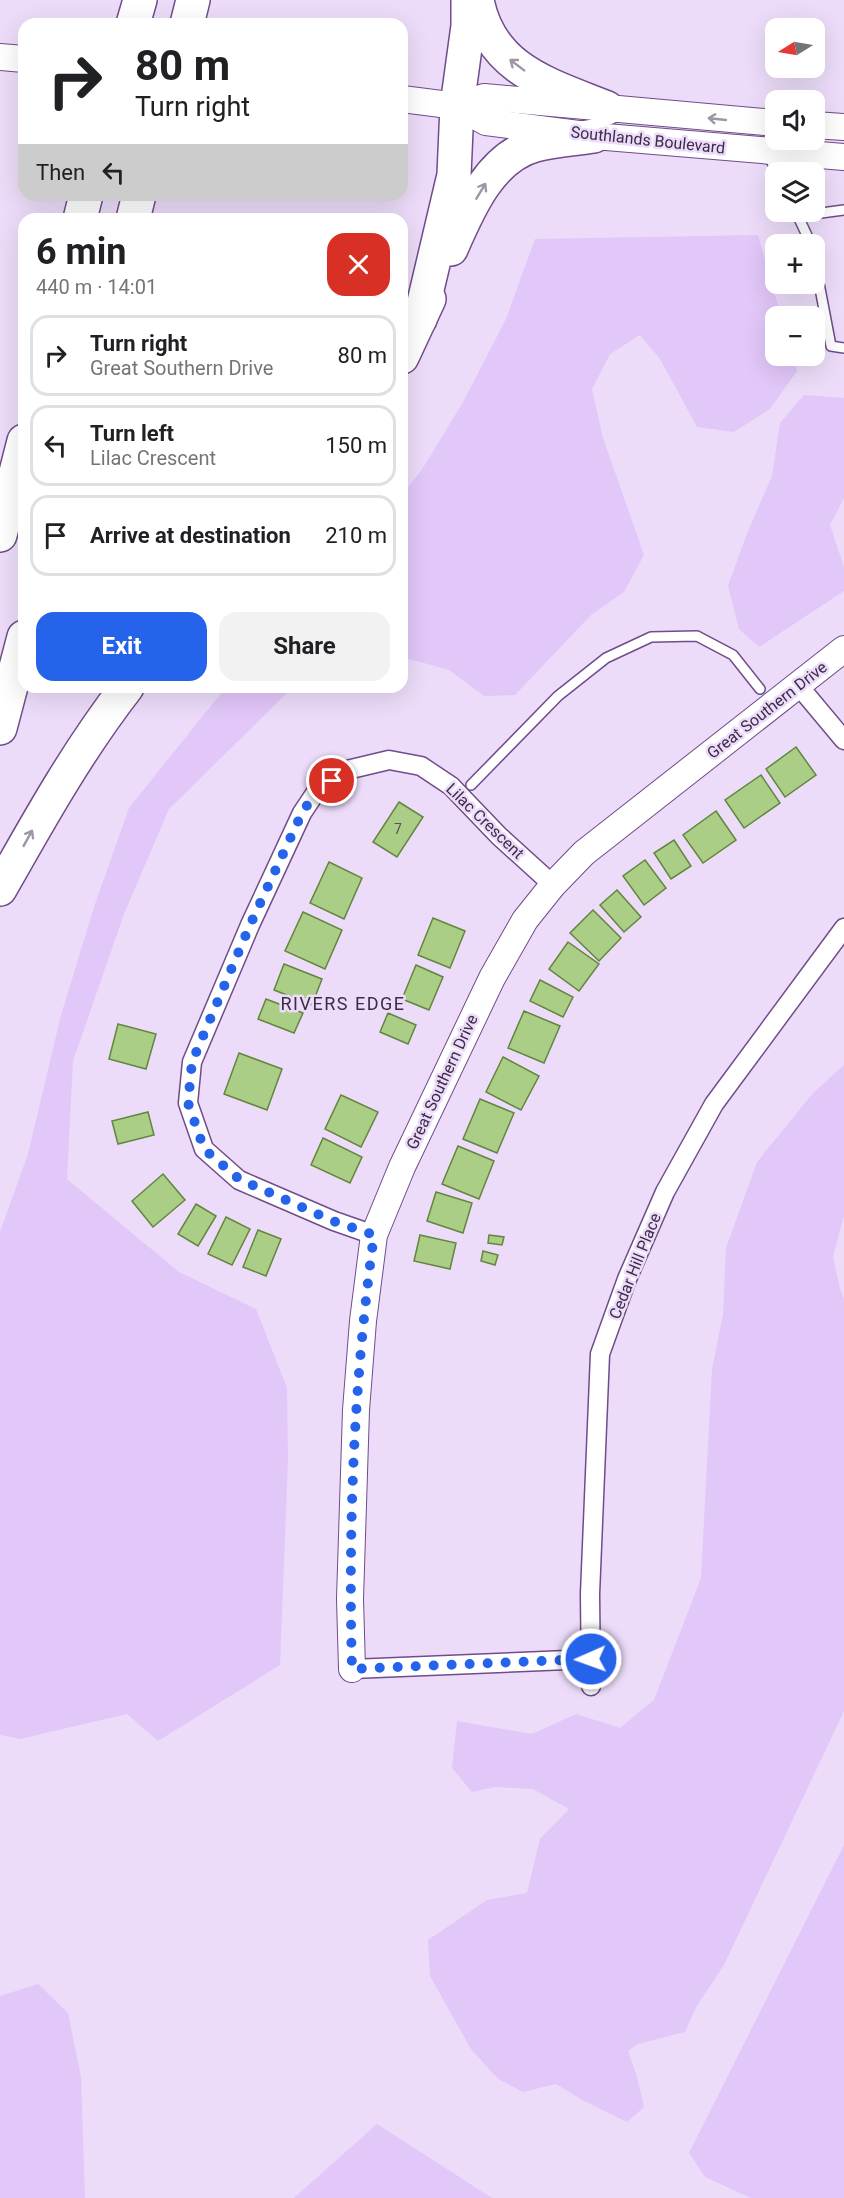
<!DOCTYPE html>
<meta charset="utf-8">
<style>
body{margin:0;font-family:Roboto,sans-serif;background:#f2f2f2;color:#202124;height:100vh;display:flex;flex-direction:column;font-size:22px;white-space:nowrap}
*{box-sizing:border-box;margin:0}
p{font-size:20px;color:#757577}
.icon{flex:none;width:33px;height:33px;fill:none;stroke:currentColor;stroke-width:2;stroke-linecap:round;stroke-linejoin:round}
.map{position:relative;flex:1;overflow:hidden}
.drawer{position:absolute;left:18px;top:213px;width:390px;height:480px;display:flex;flex-direction:column;background:#fff;border-radius:18px;box-shadow:0 6px 24px #0002}
.drawer>*{flex:none}
.banner{position:absolute;left:18px;top:18px;width:390px;height:183px;border-radius:18px;box-shadow:0 6px 24px #0002;background:#fff;color:#202124;overflow:hidden}
.needle{width:39px;rotate:259deg}
.controls{position:absolute;left:765px;top:18px;display:grid;gap:12px}
.controls a{display:grid;place-items:center;width:60px;height:60px;border-radius:12px;background:#fff;box-shadow:0 6px 24px #0002;font-size:30px}
.pin{position:absolute;display:grid;place-items:center;width:51px;height:51px;color:#fff;margin:-26px;border:3px solid #fff;border-radius:50%;box-shadow:0 2px 6px #0007}
.me{position:absolute;width:66px;margin:-33px;rotate:268deg;stroke-linejoin:round;filter:drop-shadow(0 0 4px #0008)}
.turn{display:flex;align-items:center;gap:21px;height:126px;padding:0 18px;font-size:27px}
.turn .icon{width:78px;height:78px;stroke-width:2.5}
.turn b{display:block;font-size:42px;line-height:51px}
.then{display:flex;align-items:center;height:57px;padding:0 18px;background:#0003;gap:12px;font-size:22px}
.round{display:grid;place-items:center;flex:none;width:63px;height:63px;border-radius:18px;background:#f2f2f2}
.head{display:flex;align-items:center;justify-content:space-between;height:102px;padding:0 18px}
h1{font-size:36px;font-weight:700;line-height:45px}
.button{display:flex;gap:12px;margin-top:auto;padding:12px 18px}
.button a{flex:1;height:69px;border-radius:18px;background:#2563eb;color:#fff;font-size:24px;font-weight:700;line-height:69px;text-align:center}
.button a+a{background:#f2f2f2;color:#202124}
ul{padding:0;list-style:none}
li{display:flex;align-items:center;gap:18px;height:81px;margin:0 12px 9px;padding:0 6px;border:3px solid #e0e0e0;border-radius:18px}
li div{flex:1}
li b{display:block;font-size:22px}
li em{font-style:normal}
.map>svg:first-child{display:block}
</style>
<div class="map">
<svg width="844" height="2198" viewBox="0 0 844 2198">
<rect width="100%" height="100%" fill="#ecdcf9"/>
<!-- green -->
<g fill="#e2c7f9">
<path d="M758,235L781,316H776V356H793L797,371L770,409L734,432L697,427L660,359L640,335L610,354L592,389L603,438L644,555L624,592L591,615L515,695L484,696L449,670L402,657V494L421,471L462,404L506,319L535,239Z"/>
<path d="M804,395L844,398V498L830,525L844,567V591L759,647L739,629L728,586L746,536L772,476L780,423Z"/>
<path d="M226,687H293L169,809L124,914L73,1061L67,1179L179,1272L256,1309L287,1388L288,1460L280,1665L158,1741L127,1714L20,1739L0,1735V1232L28,1154L61,1015L95,904L129,808Z"/>
<path d="M844,1065V1215L833,1257L840,1288L844,1299V1711L724,1965L696,2007L685,2032L638,2044L628,2051L637,2077L644,2107L627,2122L584,2101L556,2084L523,2092L498,2079L471,2049L430,1976L428,1940L487,1900L527,1893L540,1839L569,1809L533,1789L495,1787L472,1792L452,1768L457,1721L532,1734L576,1714L620,1728L654,1700L701,1578L712,1369L723,1315L726,1248L757,1162L813,1093Z"/>
<path d="M844,1845V2198H751L705,2177L689,2153Z"/>
<path d="M38,1984L68,2013L81,2077L85,2198H0V1996Z"/>
<path d="M377,2124L492,2198H294Z"/>
</g>
<!-- building -->
<g fill="#aace85" stroke="#64853f" stroke-width="1.5">
<path d="M796,747L816,775L785,797L766,769Z"/>
<path d="M761,775L780,803L744,828L725,800Z"/>
<path d="M399,802L423,817L397,857L373,842Z"/>
<path d="M716,811L736,840L703,863L683,835Z"/>
<path d="M674,840L691,866L671,879L654,853Z"/>
<path d="M645,860L666,888L644,905L623,876Z"/>
<path d="M329,862L362,878L344,919L310,903Z"/>
<path d="M617,890L641,917L624,932L600,905Z"/>
<path d="M593,910L621,938L599,961L570,933Z"/>
<path d="M303,912L342,930L325,969L285,951Z"/>
<path d="M433,918L465,931L450,968L418,955Z"/>
<path d="M568,942L599,964L579,991L549,969Z"/>
<path d="M284,964L322,979L312,1005L274,990Z"/>
<path d="M416,965L443,977L429,1010L402,999Z"/>
<path d="M540,980L573,997L563,1017L530,1001Z"/>
<path d="M266,999L303,1013L294,1033L258,1019Z"/>
<path d="M524,1011L560,1026L544,1063L508,1048Z"/>
<path d="M388,1013L416,1025L408,1044L380,1032Z"/>
<path d="M118,1024L156,1034L146,1069L109,1059Z"/>
<path d="M239,1053L282,1069L267,1110L224,1094Z"/>
<path d="M503,1057L539,1076L521,1110L486,1092Z"/>
<path d="M341,1095L378,1112L361,1147L325,1129Z"/>
<path d="M480,1099L514,1113L497,1153L463,1139Z"/>
<path d="M148,1112L154,1135L118,1144L112,1121Z"/>
<path d="M323,1138L362,1157L350,1183L311,1165Z"/>
<path d="M458,1146L494,1161L479,1199L442,1184Z"/>
<path d="M163,1174L185,1200L153,1227L132,1201Z"/>
<path d="M436,1192L472,1203L463,1233L427,1221Z"/>
<path d="M196,1204L216,1216L198,1246L178,1234Z"/>
<path d="M226,1217L250,1229L232,1265L208,1254Z"/>
<path d="M258,1230L281,1239L266,1276L243,1267Z"/>
<path d="M420,1235L456,1243L450,1269L414,1261Z"/>
<path d="M489,1235L504,1237L502,1245L488,1243Z"/>
<path d="M483,1251L498,1255L495,1265L481,1261Z"/>
</g>
<g fill="none" stroke-linecap="round" stroke-linejoin="round">
<defs>
<g id="lane">
<path d="M767,153L777,172"/>
<path d="M796,212L811,244"/>
<path d="M799,216L844,210"/>
<path d="M814,257L831,346L844,348"/>
<path d="M471,785L558,696L606,658L651,637L697,636L733,655L760,689"/>
</g>
<g id="street">
<path d="M798,685L844,740"/>
<path d="M374,1235L334,1221L239,1180L204,1149L188,1103L192,1062L250,925L302,813L316,792L347,770L389,760L421,766L451,786L499,836L553,885"/>
<path d="M352,1669L591,1659"/>
<path d="M591,1686L590,1594L600,1354L627,1279L665,1192L714,1104L844,928"/>
</g>
<g id="secondary">
<path d="M0,57L24,59"/>
<path d="M402,99L457,106L486,122L594,136L844,157"/>
<path d="M457,106L484,97L776,123"/>
<path d="M814,125L844,127"/>
<path d="M352,1669L350,1599L356,1410L363,1321L374,1235L402,1167L492,978L525,920L553,885L584,853L844,649"/>
</g>
<g id="highway">
<path d="M477,0C490,70 550,85 607,108"/>
<path d="M133,24L140,0"/>
<path d="M187,24L193,0"/>
<path d="M80,219L86,195"/>
<path d="M133,219L139,195"/>
<path d="M451,249C468,210 490,157 535,145C554,140 575,139 594,136"/>
<path d="M420,319L454,175L457,106L468,26V0"/>
<path d="M402,357L429,299"/>
<path d="M0,535L24,441"/>
<path d="M0,728L24,637"/>
<path d="M0,889C39,820 78,750 127,687"/>
</g>
</defs>
<!-- lane casing -->
<use href="#lane" stroke="#704c8a" stroke-width="12"/>
<!-- street casing -->
<use href="#street" stroke="#704c8a" stroke-width="21"/>
<!-- secondary casing -->
<use href="#secondary" stroke="#704c8a" stroke-width="28"/>
<!-- highway casing -->
<use href="#highway" stroke="#704c8a" stroke-width="36"/>
<!-- lane -->
<use href="#lane" stroke="#fff" stroke-width="9"/>
<!-- street -->
<use href="#street" stroke="#fff" stroke-width="18"/>
<!-- secondary -->
<use href="#secondary" stroke="#fff" stroke-width="26"/>
<!-- highway -->
<use href="#highway" stroke="#fff" stroke-width="33"/>
</g>
<!-- one-way arrows -->
<defs><path id="oneway-shaft" d="M-6 0H5M1.5-3L5.5 0L1.5 3" fill="none" stroke-width="1.6" stroke-linecap="round" stroke-linejoin="round" transform="scale(1.5)"/></defs>
<g stroke="#9e96a4">
<use href="#oneway-shaft" transform="translate(517 65) rotate(-143)"/>
<use href="#oneway-shaft" transform="translate(717 119) rotate(-174)"/>
<use href="#oneway-shaft" transform="translate(481 191) rotate(-59)"/>
<use href="#oneway-shaft" transform="translate(28 838) rotate(-61)"/>
</g>
<g fill="none" stroke-linecap="round" stroke-linejoin="round">
<!-- route -->
<path stroke="#2563eb" stroke-width="10" stroke-dasharray="0 18" d="M332,781L316,792L302,813L250,925L192,1062L188,1103L204,1149L239,1179L333,1221L374,1235C354,1379 348,1524 352,1669L591,1659"/>
</g>
<g text-anchor="middle" dominant-baseline="central" stroke-width="5" stroke-linejoin="round" paint-order="stroke">
<!-- number labels -->
<g font-size="14" fill="#585457">
<text x="398" y="829">7</text>
</g>
<!-- street labels -->
<g font-size="16" fill="#3c2c48" stroke="#ecdcf9">
<text transform="translate(648 140) rotate(6)">Southlands Boulevard</text>
<text transform="translate(767 710) rotate(-38)">Great Southern Drive</text>
<text transform="translate(485 821) rotate(44)">Lilac Crescent</text>
<text transform="translate(442 1082) rotate(-65)">Great Southern Drive</text>
<text transform="translate(635 1266) rotate(-68)">Cedar Hill Place</text>
</g>
<!-- neighbourhood labels -->
<g font-size="18" letter-spacing="1.5" fill="#3c2c48" stroke="#ecdcf9">
<text x="343" y="1003">RIVERS EDGE</text>
</g>
</g>
</svg>
<div class="controls">
<a><svg class="needle" viewBox="-14 -14 28 28"><path d="M0-13l5 13h-10z" fill="#e53935"/><path d="M0 13l5-13h-10z" fill="#757577"/></svg></a>
<a><svg class="icon" aria-label="sound" viewBox="0 0 24 24"><path d="M4 9h4l5-4v14l-5-4H4zM17 9q2 3 0 6"/></svg></a>
<a><svg class="icon" aria-label="layers" viewBox="0 0 24 24"><path d="M12 4l9 5-9 5-9-5zM3 14l9 5 9-5"/></svg></a>
<a>+</a>
<a>−</a>
</div>
<div class="pin" style="left:332px;top:781px;background:#d93025"><svg class="icon" aria-label="arrive" viewBox="0 0 24 24"><path d="M6 21V4h12l-3 4 3 4H6"/></svg></div>
<svg class="me" style="left:591px;top:1659px" viewBox="-20 -20 40 40"><circle r="17" fill="#2563eb" stroke="#fff" stroke-width="3"/><path d="M0-11L8 9 0 5-8 9z" fill="#fff"/></svg>
<div class="banner">
<div class="turn"><svg class="icon" aria-label="right" viewBox="0 0 24 24"><path d="M7 20v-9h11M14 6l5 5-5 5"/></svg><div><b>80 m</b>Turn right</div></div>
<div class="then">Then<svg class="icon" aria-label="left" viewBox="0 0 24 24"><path d="M17 20v-9H6M10 6l-5 5 5 5"/></svg></div>
</div>
<section class="drawer">
<div class="head"><div><h1>6 min</h1><p>440 m · 14:01</p></div><a class="round" style="background:#d93025;color:#fff"><svg class="icon" aria-label="close" viewBox="0 0 24 24"><path d="M6 6l12 12M18 6L6 18"/></svg></a></div>
<ul>
<li><svg class="icon" aria-label="right" viewBox="0 0 24 24"><path d="M7 20v-9h11M14 6l5 5-5 5"/></svg><div><b>Turn right</b><p>Great Southern Drive</p></div><em>80 m</em></li>
<li><svg class="icon" aria-label="left" viewBox="0 0 24 24"><path d="M17 20v-9H6M10 6l-5 5 5 5"/></svg><div><b>Turn left</b><p>Lilac Crescent</p></div><em>150 m</em></li>
<li><svg class="icon" aria-label="arrive" viewBox="0 0 24 24"><path d="M6 21V4h12l-3 4 3 4H6"/></svg><div><b>Arrive at destination</b></div><em>210 m</em></li>
</ul>
<div class="button"><a>Exit</a><a>Share</a></div>
</section>
</div>
